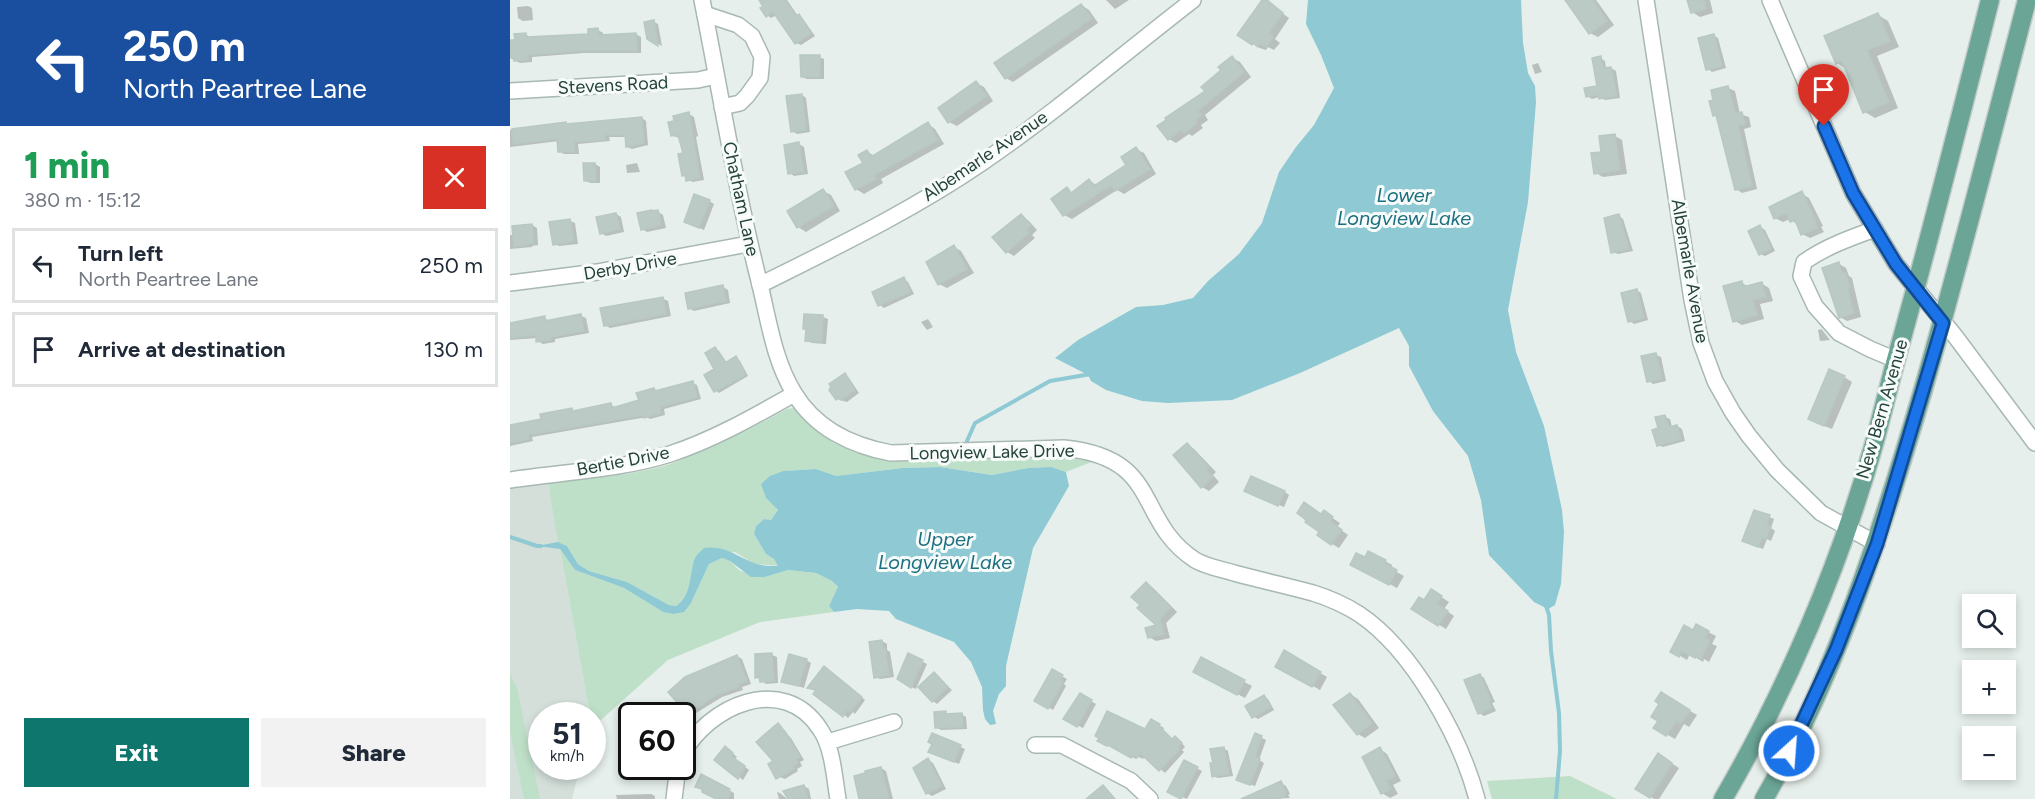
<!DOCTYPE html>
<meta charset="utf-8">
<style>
body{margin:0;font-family:Figtree,sans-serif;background:#f2f2f3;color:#1f2937;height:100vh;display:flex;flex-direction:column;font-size:22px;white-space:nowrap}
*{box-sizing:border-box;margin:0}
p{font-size:20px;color:#747a83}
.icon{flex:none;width:33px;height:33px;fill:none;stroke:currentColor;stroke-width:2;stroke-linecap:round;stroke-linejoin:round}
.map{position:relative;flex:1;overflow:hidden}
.panel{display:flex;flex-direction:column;background:#fff;width:510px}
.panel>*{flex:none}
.top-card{background:#1a4fa0;color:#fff;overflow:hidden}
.controls{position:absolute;left:1452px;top:594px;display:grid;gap:12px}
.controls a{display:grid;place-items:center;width:54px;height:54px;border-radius:0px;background:#fff;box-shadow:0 3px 9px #0003;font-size:30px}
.speed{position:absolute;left:18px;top:702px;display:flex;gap:12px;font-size:30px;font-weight:700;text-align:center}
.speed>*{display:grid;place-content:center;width:78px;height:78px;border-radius:50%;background:#fff;box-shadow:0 3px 9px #0003;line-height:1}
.speed small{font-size:15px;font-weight:400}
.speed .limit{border:3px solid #111;border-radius:9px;background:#fff;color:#111}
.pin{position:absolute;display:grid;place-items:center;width:51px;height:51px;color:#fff;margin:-62px -26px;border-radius:50% 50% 50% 0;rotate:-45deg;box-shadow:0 0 6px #0007}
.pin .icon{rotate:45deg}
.me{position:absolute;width:66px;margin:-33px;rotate:26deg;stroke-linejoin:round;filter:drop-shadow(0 0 4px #0008)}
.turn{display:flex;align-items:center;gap:21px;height:126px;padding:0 24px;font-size:27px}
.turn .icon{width:78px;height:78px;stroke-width:2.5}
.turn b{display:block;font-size:42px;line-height:51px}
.round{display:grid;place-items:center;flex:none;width:63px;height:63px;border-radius:0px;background:#f2f2f3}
.summary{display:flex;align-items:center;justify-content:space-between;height:102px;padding:0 24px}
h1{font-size:36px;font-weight:800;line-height:45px;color:#1e9e55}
.primary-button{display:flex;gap:12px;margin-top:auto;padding:12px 24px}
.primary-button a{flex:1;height:69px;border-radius:0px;background:#0f766e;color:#fff;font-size:24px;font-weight:800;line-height:69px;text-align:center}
.primary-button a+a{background:#f2f2f3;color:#1f2937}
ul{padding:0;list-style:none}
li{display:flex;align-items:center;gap:18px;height:75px;margin:0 12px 9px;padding:0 12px;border:3px solid #e0e1e3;border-radius:0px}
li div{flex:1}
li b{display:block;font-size:22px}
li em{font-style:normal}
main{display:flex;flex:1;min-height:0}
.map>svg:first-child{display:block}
</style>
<main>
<section class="panel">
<div class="top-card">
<div class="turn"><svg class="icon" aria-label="left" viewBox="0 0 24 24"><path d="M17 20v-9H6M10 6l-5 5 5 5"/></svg><div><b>250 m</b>North Peartree Lane</div></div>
</div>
<div class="summary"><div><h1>1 min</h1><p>380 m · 15:12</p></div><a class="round" style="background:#d93025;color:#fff"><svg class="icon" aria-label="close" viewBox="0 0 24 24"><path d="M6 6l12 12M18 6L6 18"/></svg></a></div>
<ul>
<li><svg class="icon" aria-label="left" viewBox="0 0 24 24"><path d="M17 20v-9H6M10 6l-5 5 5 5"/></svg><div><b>Turn left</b><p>North Peartree Lane</p></div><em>250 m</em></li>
<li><svg class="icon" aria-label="arrive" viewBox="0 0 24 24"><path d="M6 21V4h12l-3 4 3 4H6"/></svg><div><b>Arrive at destination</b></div><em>130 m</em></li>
</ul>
<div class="primary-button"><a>Exit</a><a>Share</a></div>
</section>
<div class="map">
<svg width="1525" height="799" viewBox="0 0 1525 799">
<rect width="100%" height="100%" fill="#e6efeb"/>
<!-- built -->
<path fill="#d4dfda" d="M38,483L80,715L32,716V766L70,767L62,799H0V488Z"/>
<!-- green -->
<g fill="#bfe0c8">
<path d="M284,408L288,410L322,442L346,453L382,462L551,457H569L584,461L556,472L541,467L518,468L483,475L430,467L393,468L326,476L306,469L273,471L261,476L256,498L268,510L261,520L254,519L246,526L244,534L256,554L264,559L269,566L245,564L225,552L184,559C183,574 179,597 166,606L159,605L117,582L79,571L68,564L57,546L48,542L38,483C77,478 123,476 160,464C201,450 240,429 277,409Z"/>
<path d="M50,549L65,570L114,588L153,612L163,614L181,603L199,564L212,558L220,561L230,571L255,577L278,570L306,573L322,581L328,588L319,606L324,612L250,622L158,660L83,727L82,716L80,715Z"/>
<path d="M0,674L7,687L30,799H14L0,731Z"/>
<path d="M1060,776L1107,799H982L977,781Z"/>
</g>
<!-- water -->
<g fill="#8ec9d4">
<path d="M798,0H1011L1013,43L1018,73L1025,86L1026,102L1018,202L998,310L1006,352L1034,426L1052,510L1054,532L1051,584L1045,605L1038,609L1024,602L979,555L971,500L958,456L923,411L899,366V346L889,328L790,373L722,400L658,403L632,401L596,390L581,381L578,375L545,358L568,340L626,307L653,305L683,298L698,281L729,254L752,223L769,172L786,147L804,125L824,88L811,55L796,24Z"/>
<path d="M430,467L482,475L518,468L541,467L556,472L559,486L523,548L496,666V686L489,694L483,711L486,724L480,725L475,719L473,710L472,687L461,662L444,642L386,619L379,611L347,609L324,612L319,606L328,587L322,581L306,573L278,570L255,577H241L220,561L212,558L199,564L181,603L174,612L163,614L153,612L114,588L65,570L50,549L27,546L48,542L57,546L68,564L79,571L117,582L159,605L166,606C181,596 180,575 184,560C186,555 191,551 194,548C215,545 226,556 244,563C251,566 260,566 268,566L264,559L256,554L244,534L246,526L254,519L261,520L268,510L256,498L251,484L260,476L273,471L306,469L326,476L393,468Z"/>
</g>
<!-- shadow -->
<g fill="#0003">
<path d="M250,0H277L288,16L293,19L305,36L291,45L286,43L267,15L261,18L257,15Z"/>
<path d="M596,0H619L605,9Z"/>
<path d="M754,0L779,18L765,39L770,43L764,50L758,47L756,50L750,48L731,36Z"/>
<path d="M1058,0H1086L1104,25L1088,37L1080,33Z"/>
<path d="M1179,0H1200L1203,13L1190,17L1182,12Z"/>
<path d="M571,5L579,10L588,23L503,82L496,78Z"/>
<path d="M18,6L22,8L23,20L13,21L8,18L7,7Z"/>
<path d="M1368,15L1378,21L1389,47L1367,56L1388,108L1365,118L1355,112L1336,69L1327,63Z"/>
<path d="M144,22L148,24L152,46L138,38Z"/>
<path d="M88,30L93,33V36L126,34L131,37V53H74L22,57V62L10,63L0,58V42L6,41L15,34L20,37L80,35Z"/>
<path d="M1204,36L1208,38L1216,68L1202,72L1198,69Z"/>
<path d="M309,57L314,59V79H297L292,77Z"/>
<path d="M722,58L730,62L741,77L695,115L698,120L691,125L693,128L682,136L679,134L666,143L659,139Z"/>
<path d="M1090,58L1095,61L1096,69L1101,68L1106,71L1110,98L1095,100L1089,97L1082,99L1077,96L1088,87Z"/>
<path d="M1028,63L1032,72L1025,74L1022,65Z"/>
<path d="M466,83L474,87L483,101L447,126L439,122Z"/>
<path d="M1218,88L1225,91L1230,114L1239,117L1241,127L1234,129L1247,189L1232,193L1226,189L1209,117L1204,115Z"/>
<path d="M292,95L296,98L300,132L287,134L282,131Z"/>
<path d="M179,114L184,117L188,136L186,137L194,180L182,182L173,175L175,155L170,138L163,136L165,122Z"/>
<path d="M132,118L136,121L138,145L122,149L117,147V137H99L100,141L68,144L69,154H54L49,151V141L0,147V130L55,123L60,126Z"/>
<path d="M418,124L425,129L434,144L371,179L373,183L354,194L346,189L357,152L365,156Z"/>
<path d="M1105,136L1112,140L1117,174L1093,177L1086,173L1093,153Z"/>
<path d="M289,144L294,147L298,174L284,176L280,173Z"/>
<path d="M626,149L634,153L646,174L614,194L607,190L562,219L554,215L557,189L563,193L579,181L587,185L618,166Z"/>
<path d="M127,163L130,172L117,173L116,165Z"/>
<path d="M85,164L90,167V183H80L75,180Z"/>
<path d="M313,191L321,195L330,211L296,232L288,227Z"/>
<path d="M1291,193L1299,198L1313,226L1311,227L1314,232L1300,238L1292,234L1288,225L1280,219L1273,222L1265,218Z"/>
<path d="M199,201L204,204L194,230L180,224Z"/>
<path d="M148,212L153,215L156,228L137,232L132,229Z"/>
<path d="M106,214L111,217L114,232L96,236L91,233Z"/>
<path d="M511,216L519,221L527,230L522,235L525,238L504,256L497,252Z"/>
<path d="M1109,216L1113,219L1123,251L1108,254L1103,252Z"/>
<path d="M60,221L65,223L68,244L49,246L44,244Z"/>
<path d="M22,225L27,228L28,245L22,246V247L0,249V235H5Z"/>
<path d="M1250,227L1255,230L1265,251L1255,256L1250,254Z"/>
<path d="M444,247L451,251L464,273L437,288L429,284Z"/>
<path d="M1329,264L1336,268L1339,276L1342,278L1351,317L1337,321L1330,317Z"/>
<path d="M394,279L398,282L404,294L374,308L370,305Z"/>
<path d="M1232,283L1239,287L1251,283L1259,288L1263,301L1250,304L1254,319L1232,325L1225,321Z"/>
<path d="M213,287L218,290L220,303L184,311L179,308Z"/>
<path d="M1126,290L1131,293L1138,320L1124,324L1120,321Z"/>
<path d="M153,299L158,301L161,316L100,328L95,325Z"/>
<path d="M71,316L76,318L79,333L45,339V342L33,344L28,341L27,338L0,340V324L34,318L40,321Z"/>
<path d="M313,317L318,319L316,344L302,343L297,341L298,330L294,328Z"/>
<path d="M418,319L423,327L417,330L411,322Z"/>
<path d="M1311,329L1313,331L1320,340L1310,341L1308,330Z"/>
<path d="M205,349L209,351L217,363L226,358L230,361L238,376L209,393L205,390Z"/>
<path d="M1146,355L1151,357L1156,381L1143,384L1139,381Z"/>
<path d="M335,375L339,378L349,393L337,402L327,399Z"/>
<path d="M1334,377L1342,382L1322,429L1307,423Z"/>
<path d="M182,383L187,385L191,399L154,409L155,415L140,419L137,417L22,437L23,441L0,446V427L32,420L62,410L65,412L101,405L107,408L131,401L144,389L149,392Z"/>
<path d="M1155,417L1160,419L1162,427L1167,426L1172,429L1175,441L1153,447L1148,445L1150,429Z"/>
<path d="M677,445L684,449L706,472L703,475L709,482L699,491L692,487Z"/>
<path d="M775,492L779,495L774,507L741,493Z"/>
<path d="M1245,511L1264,519L1261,528L1265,531L1261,541L1257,539L1253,549L1238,543Z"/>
<path d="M812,515L821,517L830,523L827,527L838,535L829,548L822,544Z"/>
<path d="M856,559L875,561L882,565L881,569L894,576L887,588L842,564Z"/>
<path d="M636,584L643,588L667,612L656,623L660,638L646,641L639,637L649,626Z"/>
<path d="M922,591L939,602L934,609L944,616L936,629L903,609L915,602Z"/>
<path d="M1186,626L1206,636L1202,644L1207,646L1199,662L1194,659L1193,662L1180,654L1177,660L1162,651L1183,632Z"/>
<path d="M372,641L377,644V650L380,652L384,677L370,679L365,677Z"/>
<path d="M775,652L817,677L810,690L767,666Z"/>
<path d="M262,655L267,657L268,683L256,684L247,677Z"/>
<path d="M399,655L417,664L406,689L394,684Z"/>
<path d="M227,656L232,659L241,684L232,687L233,690L212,697L183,715L178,713Z"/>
<path d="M691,659L742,686L735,698L692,676Z"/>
<path d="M296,660L301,663L294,688L273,681Z"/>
<path d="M319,671L355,700L345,714L343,712L338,718L307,691L299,688Z"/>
<path d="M542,671L557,679L554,684L556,686L543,710L526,700Z"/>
<path d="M424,674L442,690L427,704L423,701Z"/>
<path d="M970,675L974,678L985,702L982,703L986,711L974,716L969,713Z"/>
<path d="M840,694L848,699L869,728L855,738L848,734Z"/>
<path d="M1151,694L1187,715L1179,727L1174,724L1165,739L1145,728L1150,721Z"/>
<path d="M570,695L586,704L573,728L555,719Z"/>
<path d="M754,697L758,699L764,710L748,719L743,716Z"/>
<path d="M148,707L153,710L161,716H142Z"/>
<path d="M435,713L439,715L451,714L456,717L457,729L431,730L426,727Z"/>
<path d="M642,721L654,728L653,730L663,740L670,741L675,747L672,750L674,752L655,773L635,756L633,759L627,756L626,759L589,741L636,731Z"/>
<path d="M268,725L281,738L294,760L290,762L292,766L287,769L288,771L275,779L267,776Z"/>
<path d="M423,735L455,749L449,764L425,754Z"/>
<path d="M746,735L756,740L749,760L754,763L745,786L733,782Z"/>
<path d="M713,748L718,751L723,776L708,778L703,776L705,764Z"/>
<path d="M870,749L877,754L891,781L883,785L888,794L880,798L872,793Z"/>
<path d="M220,751L227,757L225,759L239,770L233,780L207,760Z"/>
<path d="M1149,755L1169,768L1149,799H1144L1127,788Z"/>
<path d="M122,757V766H152L148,779L115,770L118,758Z"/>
<path d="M418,760L423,763L436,789L422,796L417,793Z"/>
<path d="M675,762L692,771L677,799L659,791Z"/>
<path d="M371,768L376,771L383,799H351Z"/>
<path d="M192,776L224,793V799H209L187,787Z"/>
<path d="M771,783L776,786L780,794L778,795L780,798L748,799Z"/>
<path d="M294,786L299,789L301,799H280Z"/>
<path d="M267,792L270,793L277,799H269Z"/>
<path d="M141,794L145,796V799H107L106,795Z"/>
</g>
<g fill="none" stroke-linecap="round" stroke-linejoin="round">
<!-- stream -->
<g stroke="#8ec9d4" stroke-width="4">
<path d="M457,441L465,423L540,381L581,374"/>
<path d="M0,537L27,546H31"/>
<path d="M1036,606L1039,615L1041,651L1049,713L1050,751L1046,799"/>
</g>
</g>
<!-- building -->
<g fill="#bbcac4" stroke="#b8c9c2" stroke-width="1.5">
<path d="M249,0H275L286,16L289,14L301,33L285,44L263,12L256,17L250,8L253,7Z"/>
<path d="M752,0H757L773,13L758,34L763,37L756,47L750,43L748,47L743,43L742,45L727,35Z"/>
<path d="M1055,0H1083L1097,21L1079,34Z"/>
<path d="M1177,0H1194L1196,9L1181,13Z"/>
<path d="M571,4L582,18L495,79L484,63Z"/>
<path d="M1368,13L1380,41L1357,50L1379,102L1353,113L1332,61L1326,64L1314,36Z"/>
<path d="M144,20L148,46L137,39L134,22Z"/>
<path d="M88,28L89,35L126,33L127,51H68L18,55V60L4,61V57H0V40H5L4,34L16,33V37L78,34V29Z"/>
<path d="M1204,34L1212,66L1196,70L1188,38Z"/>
<path d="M290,55H310V77H291Z"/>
<path d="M722,56L734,72L688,111L692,115L685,120L687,123L674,133L671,130L658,140L647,126L656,120L655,118L695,91L691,87L711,70L708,67Z"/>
<path d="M1091,56L1093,68L1101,67L1107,96L1089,99L1088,95L1076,97L1074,88L1087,86L1082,58Z"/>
<path d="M466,81L477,96L438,123L428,108Z"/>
<path d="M1218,86L1225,113L1232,112L1235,124L1228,125L1242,186L1225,190L1206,115L1203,116L1199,101L1203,100L1201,90Z"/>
<path d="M292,94L296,130L281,132L276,96Z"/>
<path d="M179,112L190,178L176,181L175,175L172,176L168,154L173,153L168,135L161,136L158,122L164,121L163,116Z"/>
<path d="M132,117L134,143L116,147L115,135H95V140L64,142L65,152H48L47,139L3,144L2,129L56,122V124Z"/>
<path d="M418,122L428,140L364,175L366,179L345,190L335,172L353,163L348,155L357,150L361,157Z"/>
<path d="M1105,134L1110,170L1084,174L1081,153L1091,152L1089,136Z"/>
<path d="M289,142L294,172L278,174L274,145Z"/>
<path d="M626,147L640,169L605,191L601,185L553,216L541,199L557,187L561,193L579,179L584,186L616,165L611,157Z"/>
<path d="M73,163H85L86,181H74Z"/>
<path d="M313,189L324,206L287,228L277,211Z"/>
<path d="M1292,191L1306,221L1305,222L1307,228L1291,235L1285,220L1280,222L1276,213L1264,219L1259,207Z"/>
<path d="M184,194L200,200L189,228L174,222Z"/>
<path d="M142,210V211L148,210L151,225L131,230L127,213Z"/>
<path d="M106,213L110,229L90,234L86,217Z"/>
<path d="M511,214L521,225L516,230L519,233L496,253L482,237Z"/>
<path d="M1109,214L1119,249L1101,253L1094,218Z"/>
<path d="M60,219L64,241L43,245L39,222Z"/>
<path d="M22,224L24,243L18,244V245L4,247L2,226Z"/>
<path d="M1250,225L1261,249L1249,255L1238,231Z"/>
<path d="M444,245L457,269L428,285L416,262Z"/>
<path d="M1329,262L1332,273L1335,272L1340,287L1338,288L1340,299L1344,313L1329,318L1312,268Z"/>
<path d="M394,277L400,292L368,306L362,292Z"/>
<path d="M1232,281L1233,287L1252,282L1256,297L1243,300L1247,315L1223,322L1213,286Z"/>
<path d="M213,285L216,301L178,309L175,293Z"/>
<path d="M1127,289L1134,318L1118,322L1111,293Z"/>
<path d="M153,297L156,314L94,326L90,308Z"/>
<path d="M71,314L74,331L41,337V340L26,342V335L0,338V323L35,316V321Z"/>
<path d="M294,314L313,315L312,342L295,341L296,329H293Z"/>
<path d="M205,347L215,363L226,356L235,372V375L204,392L194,375L204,369L195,353Z"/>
<path d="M1146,353L1152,379L1137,382L1131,356Z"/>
<path d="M1319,369L1335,376L1314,426L1298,419Z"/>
<path d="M335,373L345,390L331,400L329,398L326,400L319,390L321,387L319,384Z"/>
<path d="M183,381L187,397L150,407L151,413L134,418V415L18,435L19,439L0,443V425L31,419L30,414L62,408L63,411L101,403L102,408L129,400L126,393L144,388L145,391Z"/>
<path d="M1155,415L1159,427L1167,425L1171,439L1147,446L1142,430L1148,428L1145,417Z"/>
<path d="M677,443L699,467L696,470L703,477L691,488L663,455Z"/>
<path d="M741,476L775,491L768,506L734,491Z"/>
<path d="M794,502L811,514L814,510L823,517L820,521L832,530L821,545L807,535L809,532L795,522L796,520L787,513Z"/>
<path d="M1244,510L1260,515L1257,525L1261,526L1256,539L1252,538L1248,547L1232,541Z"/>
<path d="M858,551L876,560L874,563L887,570L879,585L840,565L846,553L855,557Z"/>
<path d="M636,582L661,607L650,619L654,634L638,638L635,628L646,625L627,608L630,605L621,597Z"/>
<path d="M921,589L932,596L927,604L938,611L928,626L901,609L909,597L914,600Z"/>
<path d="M1186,624L1199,631L1195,638L1200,641L1191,659L1186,656L1185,658L1172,651L1169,657L1160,652L1174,625L1183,630Z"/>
<path d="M372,640L373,648H375L379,675L364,678L359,642Z"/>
<path d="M774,650L811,672L802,687L765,667Z"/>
<path d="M262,653L264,681L250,682L249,677L245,678V654Z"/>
<path d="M398,653L413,660L401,688L387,679Z"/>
<path d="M279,654L297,659L289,686L271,682Z"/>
<path d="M227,655L237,681L228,684L229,687L206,695L178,715L158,692L175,677Z"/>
<path d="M691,657L735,680L727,695L683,672Z"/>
<path d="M314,666L352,697L340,712L337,710L333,717L303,694L306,690L297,688Z"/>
<path d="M542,669L553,675L550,680L553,682L538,709L524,701Z"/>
<path d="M424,672L438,687L422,702L408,687Z"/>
<path d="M970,674L981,700L979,701L982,708L968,714L954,680Z"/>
<path d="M1151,692L1180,710L1171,724L1166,721L1156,736L1143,728L1148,721L1141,717L1149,704L1145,701Z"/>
<path d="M570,693L582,700L567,727L553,719Z"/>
<path d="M840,693L862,723L847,735L823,705Z"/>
<path d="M754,695L761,707L742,718L735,706Z"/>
<path d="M436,711V714L452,713L453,727L425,728L424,712Z"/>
<path d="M597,711L635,729L641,719L650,724L649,726L662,739L665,736L672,743L668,747L670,749L649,771L630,753L627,758L622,755L621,758L598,745L597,746L587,741L589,738L585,736Z"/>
<path d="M268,723L276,733L290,757L286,759L288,763L283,766L284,769L266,779L258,764L263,761L246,742Z"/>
<path d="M422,733L451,745L444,762L418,752L422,744L418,742Z"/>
<path d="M745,733L752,736L745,757L750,759L740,785L726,780Z"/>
<path d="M215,746L223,753L221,756L235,766L228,779L204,760Z"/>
<path d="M714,747L719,774L702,777L700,763H703L700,749Z"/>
<path d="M870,747L885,776L876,781L881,789L871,794L852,757Z"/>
<path d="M1148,753L1162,763L1140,798L1125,789Z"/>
<path d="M418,758L432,786L416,794L403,768Z"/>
<path d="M674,760L688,767L671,799L657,792Z"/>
<path d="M113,766H146L143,778L112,770Z"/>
<path d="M371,767L379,799H349L344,776L355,773V771Z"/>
<path d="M191,774L220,789L219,791L221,792L218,799H206L192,792V789L185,787Z"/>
<path d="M771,781L776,792L774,793L776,795L769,799H731Z"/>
<path d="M294,785L298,799H278L273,791Z"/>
<path d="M593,785L605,799H576Z"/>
</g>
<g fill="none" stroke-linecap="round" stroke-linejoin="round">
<defs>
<g id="minor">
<path d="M192,0C211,95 226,191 250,285C259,322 264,360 284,393C305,428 342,446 381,453L554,448C653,458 624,520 685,560C697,567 711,569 724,573C750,580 777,586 803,593C819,598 835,605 849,614C903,650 951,738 967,799"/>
<path d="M1136,0L1182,300L1191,343L1205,381L1223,413L1239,436L1267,470L1311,513L1367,544"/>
<path d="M1260,0L1343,193L1386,264L1445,336L1525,443"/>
<path d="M195,14L228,25L242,36L252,57L250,78L237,96L230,103L212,107"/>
<path d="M0,91L188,80L206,76"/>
<path d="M1365,229C1340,238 1315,247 1294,262L1291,276L1305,306L1329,333L1360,349L1386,360"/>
<path d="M0,283L87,272L238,244"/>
<path d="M250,285C326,247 403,210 473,162C546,112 613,54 683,0"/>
<path d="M0,480C52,472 110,470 160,454C203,440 245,416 284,394"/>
<path d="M318,742L384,722"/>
<path d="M525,745H552L621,781L640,799"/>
<path d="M172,755C198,706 273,672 310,729C323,748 324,776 328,799"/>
<path d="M164,799L168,766"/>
</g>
<g id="major">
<path d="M1213,799C1276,691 1330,565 1364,444C1372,415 1379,385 1387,356C1420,238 1450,119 1480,0"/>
<path d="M1254,799C1327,672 1372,530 1413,390C1450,261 1483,130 1517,0"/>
</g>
</defs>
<!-- minor casing -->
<use href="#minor" stroke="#a8b8b2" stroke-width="18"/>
<!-- major casing -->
<use href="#major" stroke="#c2cac8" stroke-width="21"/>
<!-- minor -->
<use href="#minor" stroke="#fff" stroke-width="15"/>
<!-- major -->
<use href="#major" stroke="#6aa596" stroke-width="18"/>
</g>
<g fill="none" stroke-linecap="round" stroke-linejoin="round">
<defs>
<path id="route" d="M1279,751L1326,650L1367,544L1433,323L1386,264L1343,193L1314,126"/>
</defs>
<!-- route casing -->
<use href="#route" stroke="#114b97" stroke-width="15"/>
<!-- route -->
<use href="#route" stroke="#1a73e8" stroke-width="10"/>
</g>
<g text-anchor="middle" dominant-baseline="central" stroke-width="6" stroke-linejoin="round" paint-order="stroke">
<!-- street labels -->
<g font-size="18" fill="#24423a" stroke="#f7fbf9">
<text transform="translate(103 85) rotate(-3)">Stevens Road</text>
<text transform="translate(475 156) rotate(-34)">Albemarle Avenue</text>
<text transform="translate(231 199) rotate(78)">Chatham Lane</text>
<text transform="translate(120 266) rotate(-10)">Derby Drive</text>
<text transform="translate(1180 271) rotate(80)">Albemarle Avenue</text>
<text transform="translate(1372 409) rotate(-74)">New Bern Avenue</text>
<text transform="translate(482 452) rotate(-1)">Longview Lake Drive</text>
<text transform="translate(113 461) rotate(-11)">Bertie Drive</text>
</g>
<!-- water labels -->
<g font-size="20" font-style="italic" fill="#1c6f80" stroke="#f7fbf9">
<text x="894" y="195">Lower<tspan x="894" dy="23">Longview Lake</tspan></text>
<text x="435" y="539">Upper<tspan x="435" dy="23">Longview Lake</tspan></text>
</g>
</g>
</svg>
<div class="controls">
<a><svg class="icon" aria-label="search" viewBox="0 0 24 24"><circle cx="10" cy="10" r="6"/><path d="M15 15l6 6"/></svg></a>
<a>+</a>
<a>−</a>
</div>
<div class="speed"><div>51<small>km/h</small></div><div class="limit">60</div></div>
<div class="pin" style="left:1314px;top:126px;background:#d93025"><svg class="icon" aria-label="arrive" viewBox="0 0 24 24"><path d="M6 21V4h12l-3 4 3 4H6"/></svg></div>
<svg class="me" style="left:1279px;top:751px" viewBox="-20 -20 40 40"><circle r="17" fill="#1a73e8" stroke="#fff" stroke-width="3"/><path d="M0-11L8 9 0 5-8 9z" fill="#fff"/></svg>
</div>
</main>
